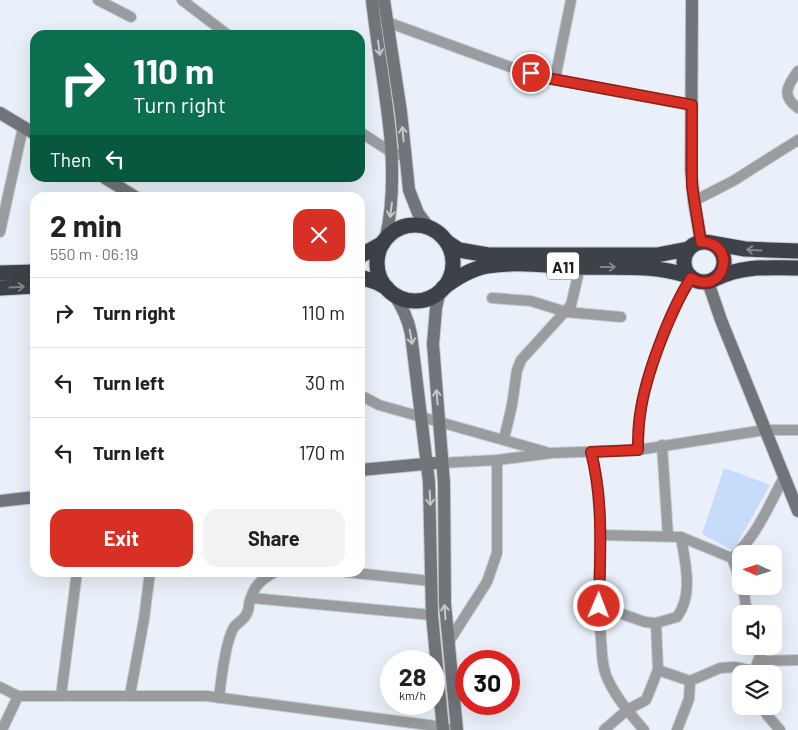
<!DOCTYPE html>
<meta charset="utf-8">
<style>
body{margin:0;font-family:Barlow,sans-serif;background:#f2f2f2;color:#222;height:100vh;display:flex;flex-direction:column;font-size:19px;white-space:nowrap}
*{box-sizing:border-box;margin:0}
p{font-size:16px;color:#767676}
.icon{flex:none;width:28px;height:28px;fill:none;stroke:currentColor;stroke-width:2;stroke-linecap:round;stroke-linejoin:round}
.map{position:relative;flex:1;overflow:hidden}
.side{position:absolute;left:30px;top:192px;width:335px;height:385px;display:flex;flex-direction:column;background:#fff;border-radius:15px;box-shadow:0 5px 20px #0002}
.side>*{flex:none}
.banner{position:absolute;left:30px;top:30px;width:335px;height:152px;border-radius:15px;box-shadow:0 5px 20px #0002;background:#0b6e4f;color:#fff;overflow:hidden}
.needle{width:32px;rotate:273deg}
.tools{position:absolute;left:732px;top:545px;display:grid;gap:10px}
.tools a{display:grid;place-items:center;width:50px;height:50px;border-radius:10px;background:#fff;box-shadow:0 5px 20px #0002;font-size:25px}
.speed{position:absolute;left:380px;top:650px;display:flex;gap:10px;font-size:25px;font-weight:700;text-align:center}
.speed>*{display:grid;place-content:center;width:65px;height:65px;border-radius:50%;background:#fff;box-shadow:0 5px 20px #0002;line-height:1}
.speed small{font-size:12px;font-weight:400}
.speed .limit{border:8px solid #d22;background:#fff;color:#111}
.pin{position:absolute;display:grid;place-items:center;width:42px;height:42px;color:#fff;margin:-21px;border:2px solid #fff;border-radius:50%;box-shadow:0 1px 5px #0007}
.me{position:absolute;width:55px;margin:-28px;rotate:1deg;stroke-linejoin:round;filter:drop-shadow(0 0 4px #0008)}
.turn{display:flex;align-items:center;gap:18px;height:105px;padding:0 20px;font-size:22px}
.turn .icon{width:65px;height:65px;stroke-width:2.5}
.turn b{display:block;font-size:35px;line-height:42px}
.then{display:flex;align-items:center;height:48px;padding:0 20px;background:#0003;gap:10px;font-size:19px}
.round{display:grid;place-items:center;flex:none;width:52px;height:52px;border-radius:15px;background:#f2f2f2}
.overview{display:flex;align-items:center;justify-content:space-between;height:85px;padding:0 20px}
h1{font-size:30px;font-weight:700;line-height:38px}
.button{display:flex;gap:10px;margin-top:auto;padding:10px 20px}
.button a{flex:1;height:58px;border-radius:15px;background:#d93025;color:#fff;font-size:20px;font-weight:700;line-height:58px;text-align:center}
.button a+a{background:#f2f2f2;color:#222}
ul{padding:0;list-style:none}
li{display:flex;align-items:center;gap:15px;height:70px;padding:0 20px;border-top:1px solid #e0e0e0}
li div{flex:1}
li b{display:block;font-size:19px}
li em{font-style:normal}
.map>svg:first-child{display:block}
</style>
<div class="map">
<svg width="798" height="730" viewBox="0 0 798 730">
<rect width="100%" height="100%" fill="#eaf0f9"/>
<!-- green -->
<path fill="#c7dbfb" d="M724,468L770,485L733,551L702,534Z"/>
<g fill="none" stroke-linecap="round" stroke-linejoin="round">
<defs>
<g id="street">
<path d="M98,0L131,17"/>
<path d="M182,0L228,35"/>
<path d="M387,22L516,69L547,78L692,105"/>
<path d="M798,71C787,86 781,96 798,108"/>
<path d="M555,79L571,0"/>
<path d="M360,132L391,152L405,157"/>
<path d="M694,201L733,181L798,140"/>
<path d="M0,232L23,127"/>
<path d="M492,298L531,301L566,312L621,317"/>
<path d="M360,395L379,405L546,452"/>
<path d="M504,439L512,405L517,370L521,360L571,305L580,267"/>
<path d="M662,445L668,536"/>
<path d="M638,450C638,438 638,427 640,415C645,376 670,311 691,278"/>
<path d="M591,452C607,514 595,577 601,639C602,653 602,668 608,680C617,699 631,715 644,730"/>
<path d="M442,463L497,460L552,453L638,450L765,430H798"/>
<path d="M601,535L681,537L732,558L741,582"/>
<path d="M681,537C685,563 694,594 677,617L656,623L658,670L690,681L720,668L735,667L754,671"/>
<path d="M732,558C757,536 769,505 784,477"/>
<path d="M345,572L431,581"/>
<path d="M743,586L747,614"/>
<path d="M251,598L432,615"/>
<path d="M599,606L645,622L656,623"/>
<path d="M448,643L487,582L497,553V460"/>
<path d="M759,661L798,660"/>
<path d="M756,666L761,654V646"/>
<path d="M0,687L18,696H207L443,727L452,730"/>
<path d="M130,695L144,619L150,572"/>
<path d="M61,696L77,572"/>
<path d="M219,698C221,680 225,644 233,629C236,623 243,621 246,615C248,612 249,608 249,604C253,587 260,580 275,572"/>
<path d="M763,706L767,715L780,730"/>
<path d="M2,730L18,696"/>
<path d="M604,730L627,710L646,700L658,670"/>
<path d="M677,730L689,699L690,681"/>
</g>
<g id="secondary">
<path d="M372,0C380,78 403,159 386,237"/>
<path d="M384,0L401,112L409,190L418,213L430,229"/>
<path d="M692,0L691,170L694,201L701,242"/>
<path d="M0,113L35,134"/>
<path d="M105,178L137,198"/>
<path d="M708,282L721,320L798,511"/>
<path d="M440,291L436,308L433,344L444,483L445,604L457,730"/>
<path d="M393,293C402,306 408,318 411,334L429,482L432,615L443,730"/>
<path d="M360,470L435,463"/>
<path d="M0,501L35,497"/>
</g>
<g id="highway">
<circle cx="415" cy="263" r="38"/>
<circle cx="704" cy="262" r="20"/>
<path d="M447,242L459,250L488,255H657L688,249"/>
<path d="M711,243L745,249L798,251"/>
<path d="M360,256L383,243"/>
<path d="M0,273L35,272"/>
<path d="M360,277L376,282L387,288"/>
<path d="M717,278C744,265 768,268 798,268"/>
<path d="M0,288L35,286"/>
<path d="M443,288C456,278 470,269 487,266C517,261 549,266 579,267C618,268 650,264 689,276"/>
</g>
</defs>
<!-- street casing -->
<use href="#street" stroke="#c4cad2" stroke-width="12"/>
<!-- secondary casing -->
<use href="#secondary" stroke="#c4cad2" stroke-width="14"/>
<!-- highway casing -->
<use href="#highway" stroke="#c4cad2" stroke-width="17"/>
<!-- street -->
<use href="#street" stroke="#9a9ca0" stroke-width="10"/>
<!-- secondary -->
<use href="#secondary" stroke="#71757a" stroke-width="12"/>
<!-- highway -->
<use href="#highway" stroke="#3d4249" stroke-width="15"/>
</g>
<!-- one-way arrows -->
<defs><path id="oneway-shaft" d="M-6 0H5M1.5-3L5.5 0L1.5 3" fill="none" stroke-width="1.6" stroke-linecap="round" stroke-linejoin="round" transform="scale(1.25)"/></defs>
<g stroke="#c6c8ca">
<use href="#oneway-shaft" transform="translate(379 48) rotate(82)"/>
<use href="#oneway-shaft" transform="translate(403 134) rotate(-95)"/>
<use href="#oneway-shaft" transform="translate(391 210) rotate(97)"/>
<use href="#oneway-shaft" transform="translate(411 337) rotate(80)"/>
<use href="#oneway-shaft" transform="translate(437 397) rotate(-95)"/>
<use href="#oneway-shaft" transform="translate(430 498) rotate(88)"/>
<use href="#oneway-shaft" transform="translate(445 612) rotate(-94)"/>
</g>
<g stroke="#818489">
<use href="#oneway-shaft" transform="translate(754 250) rotate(-177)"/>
<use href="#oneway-shaft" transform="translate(608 267)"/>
<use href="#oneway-shaft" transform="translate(17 287) rotate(-3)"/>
</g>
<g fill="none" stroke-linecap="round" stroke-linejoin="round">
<defs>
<path id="route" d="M531,73L547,78L692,105V186L701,242C739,242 724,298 691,278C670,311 645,376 640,415C638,427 638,438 638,450L591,452C604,502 600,555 599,606"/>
</defs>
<!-- route casing -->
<use href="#route" stroke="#8d1f18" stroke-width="12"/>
<!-- route -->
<use href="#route" stroke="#d93025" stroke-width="9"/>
</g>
<g text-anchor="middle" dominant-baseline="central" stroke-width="4" stroke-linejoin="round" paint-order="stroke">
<!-- shield labels -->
<rect fill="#fff" stroke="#5e5f62" stroke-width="1" x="547" y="252.5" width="32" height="27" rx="4"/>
<g font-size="16" font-weight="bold" fill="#191b1e">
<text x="563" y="266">A11</text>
</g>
</g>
</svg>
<div class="tools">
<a><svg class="needle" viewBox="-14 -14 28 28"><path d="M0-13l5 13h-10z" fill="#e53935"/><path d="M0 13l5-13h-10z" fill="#767676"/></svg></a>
<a><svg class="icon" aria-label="sound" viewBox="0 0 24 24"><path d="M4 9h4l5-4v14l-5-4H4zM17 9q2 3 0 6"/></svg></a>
<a><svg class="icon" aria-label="layers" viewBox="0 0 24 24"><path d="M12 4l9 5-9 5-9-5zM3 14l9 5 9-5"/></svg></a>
</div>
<div class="speed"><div>28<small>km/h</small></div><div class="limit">30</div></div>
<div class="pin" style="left:531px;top:73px;background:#d93025"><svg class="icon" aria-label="arrive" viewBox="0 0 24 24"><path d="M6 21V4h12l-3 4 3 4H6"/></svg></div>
<svg class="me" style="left:599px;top:606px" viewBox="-20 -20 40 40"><circle r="17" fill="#d93025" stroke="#fff" stroke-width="3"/><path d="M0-11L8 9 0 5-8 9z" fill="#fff"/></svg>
<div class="banner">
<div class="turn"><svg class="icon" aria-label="right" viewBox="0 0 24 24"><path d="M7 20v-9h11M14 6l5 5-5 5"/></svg><div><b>110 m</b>Turn right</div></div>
<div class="then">Then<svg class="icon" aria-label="left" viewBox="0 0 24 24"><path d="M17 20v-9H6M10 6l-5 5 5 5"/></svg></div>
</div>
<section class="side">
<div class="overview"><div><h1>2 min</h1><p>550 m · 06:19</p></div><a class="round" style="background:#d93025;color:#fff"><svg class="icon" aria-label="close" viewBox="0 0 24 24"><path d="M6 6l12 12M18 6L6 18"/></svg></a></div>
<ul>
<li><svg class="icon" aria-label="right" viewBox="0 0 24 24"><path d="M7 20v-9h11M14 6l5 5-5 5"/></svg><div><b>Turn right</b></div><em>110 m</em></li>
<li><svg class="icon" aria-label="left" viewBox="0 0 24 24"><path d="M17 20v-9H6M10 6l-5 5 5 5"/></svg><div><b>Turn left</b></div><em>30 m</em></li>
<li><svg class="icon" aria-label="left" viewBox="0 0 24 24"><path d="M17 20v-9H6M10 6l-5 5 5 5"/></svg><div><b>Turn left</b></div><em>170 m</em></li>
</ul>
<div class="button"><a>Exit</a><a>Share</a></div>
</section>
</div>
